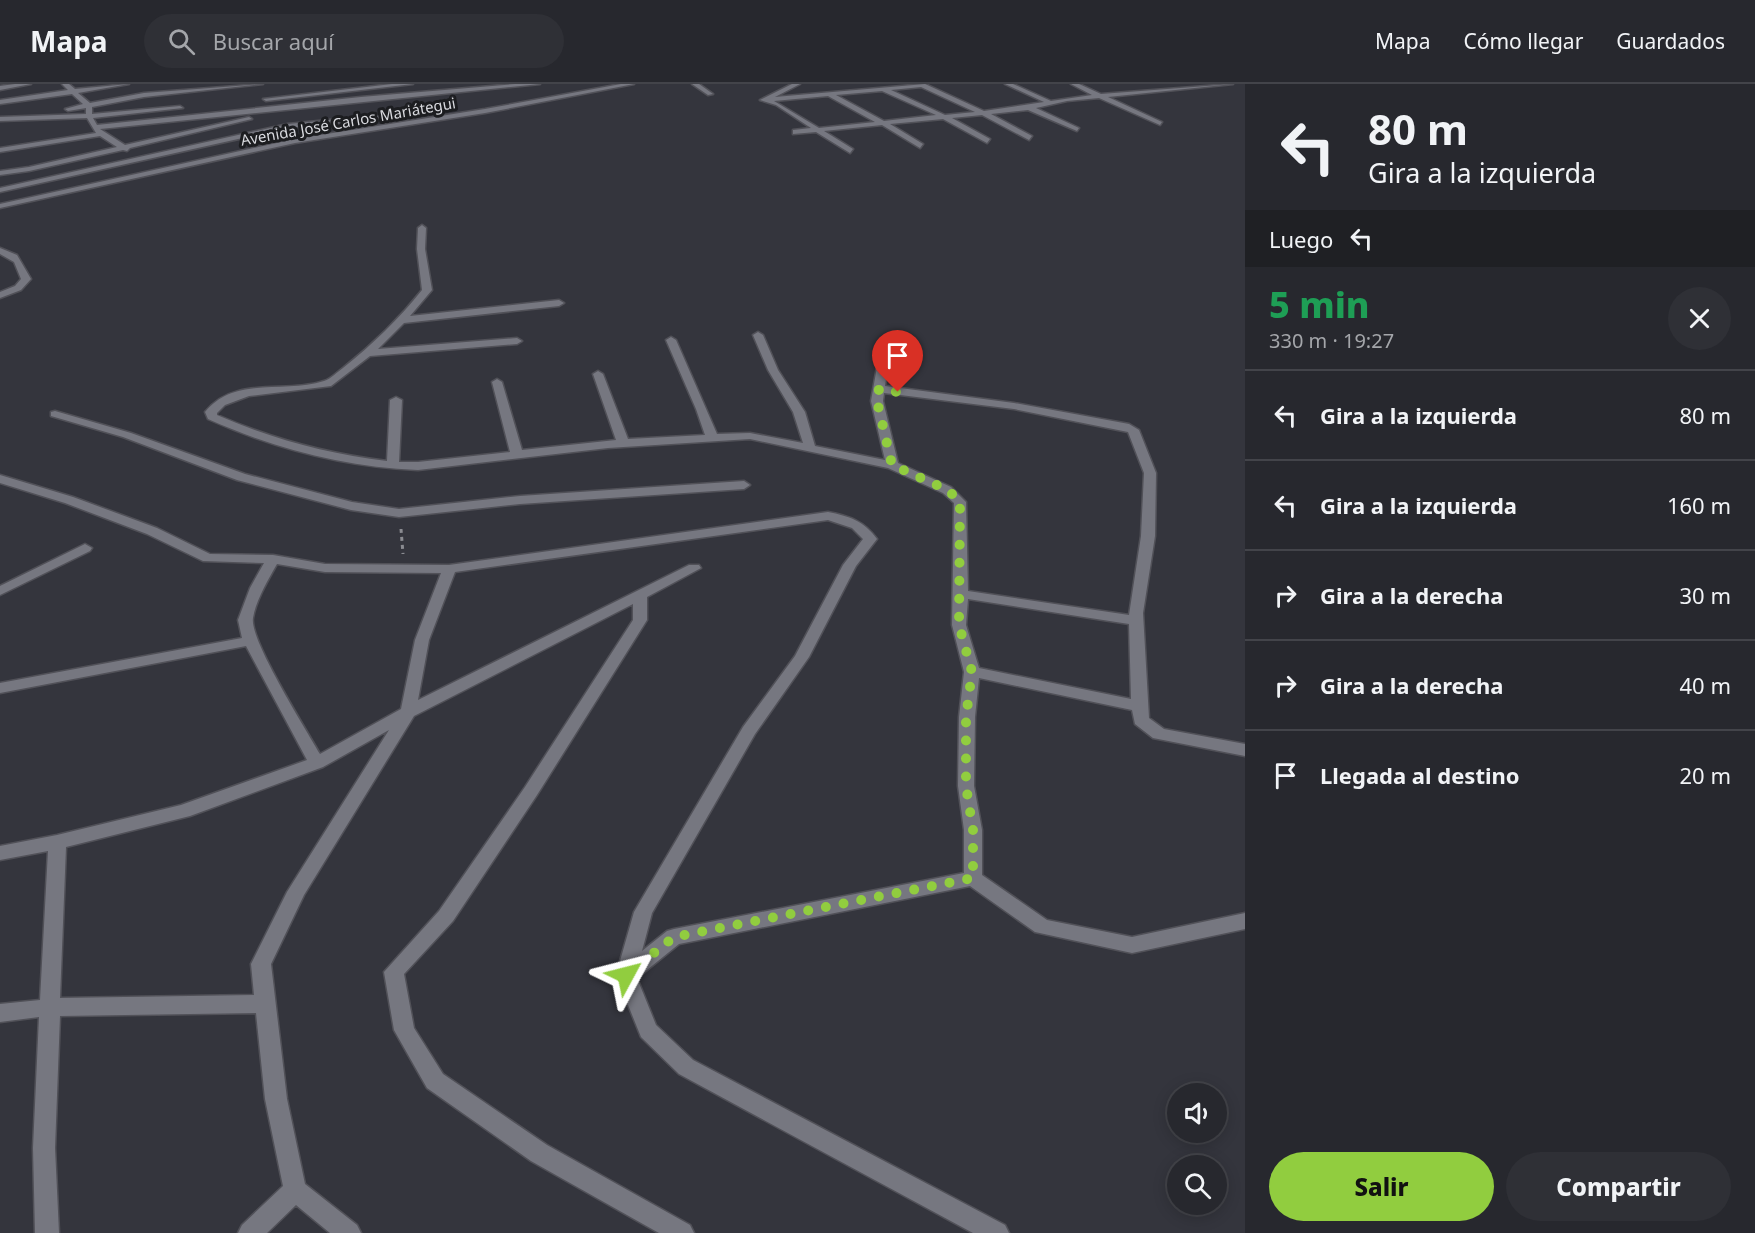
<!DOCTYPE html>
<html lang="es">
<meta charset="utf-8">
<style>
body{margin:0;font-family:"Noto Sans",sans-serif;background:#2f3036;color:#f1f3f6;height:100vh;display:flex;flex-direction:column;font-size:22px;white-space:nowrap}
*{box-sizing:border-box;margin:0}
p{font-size:20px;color:#a4a6aa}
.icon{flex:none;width:33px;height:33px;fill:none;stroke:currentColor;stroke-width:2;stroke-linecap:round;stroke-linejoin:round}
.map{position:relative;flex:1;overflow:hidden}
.drawer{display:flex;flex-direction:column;background:#27282e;width:510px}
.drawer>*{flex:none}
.hud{background:#27282e;color:#f1f3f6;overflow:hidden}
.controls{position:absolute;left:1167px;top:999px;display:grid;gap:12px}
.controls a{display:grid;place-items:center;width:60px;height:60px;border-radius:50%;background:#27282e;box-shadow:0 3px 15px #0003,0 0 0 2px #43444a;font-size:30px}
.pin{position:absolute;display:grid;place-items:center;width:51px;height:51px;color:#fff;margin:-62px -26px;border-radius:50% 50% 50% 0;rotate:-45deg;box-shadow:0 0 6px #0007}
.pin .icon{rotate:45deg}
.me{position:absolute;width:66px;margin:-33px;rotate:52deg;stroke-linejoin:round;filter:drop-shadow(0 0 4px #0008)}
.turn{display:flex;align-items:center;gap:21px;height:126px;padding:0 24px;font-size:27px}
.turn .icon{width:78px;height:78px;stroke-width:2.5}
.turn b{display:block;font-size:42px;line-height:51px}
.then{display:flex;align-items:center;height:57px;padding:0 24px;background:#0003;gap:12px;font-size:22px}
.round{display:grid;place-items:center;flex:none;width:63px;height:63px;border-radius:32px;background:#2f3036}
.summary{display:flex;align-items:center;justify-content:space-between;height:102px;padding:0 24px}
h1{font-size:36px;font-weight:800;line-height:45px;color:#1e9e55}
.button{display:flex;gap:12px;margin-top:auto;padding:12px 24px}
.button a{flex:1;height:69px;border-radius:36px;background:#91cd3f;color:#111;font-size:24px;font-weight:800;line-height:69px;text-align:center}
.button a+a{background:#2f3036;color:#f1f3f6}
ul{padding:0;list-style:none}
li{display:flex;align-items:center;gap:18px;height:90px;padding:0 24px;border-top:2px solid #43444a}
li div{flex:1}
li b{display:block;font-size:22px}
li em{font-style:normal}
header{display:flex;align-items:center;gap:36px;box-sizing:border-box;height:84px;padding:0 30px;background:#27282e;border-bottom:2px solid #43444a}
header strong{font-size:28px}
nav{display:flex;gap:33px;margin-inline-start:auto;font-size:21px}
.search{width:420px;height:54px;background:#2f3036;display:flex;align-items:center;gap:15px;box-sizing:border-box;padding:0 21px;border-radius:33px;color:#a4a6aa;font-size:22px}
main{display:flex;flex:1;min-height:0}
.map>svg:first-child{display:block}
</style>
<header>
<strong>Mapa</strong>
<div class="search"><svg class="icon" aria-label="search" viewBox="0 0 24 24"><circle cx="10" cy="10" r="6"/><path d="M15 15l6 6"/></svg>Buscar aquí</div>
<nav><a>Mapa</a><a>Cómo llegar</a><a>Guardados</a></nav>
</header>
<main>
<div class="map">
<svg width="1245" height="1149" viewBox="0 0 1245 1149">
<rect width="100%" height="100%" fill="#34353d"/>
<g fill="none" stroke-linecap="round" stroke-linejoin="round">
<defs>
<g id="minor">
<path d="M15,0H31L0,6V2Z"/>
<path d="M62,0H69L75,5L129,0L78,9L90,19L144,9L263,0L144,13L92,23V30L180,22L183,24L93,34L97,41L361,13L515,0H540L100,45L125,61L249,33L252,35L130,64L127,67L123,66L29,87L0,91V87L29,83L117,63L100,52L0,68V64L96,49L87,34L0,37V33L86,30V24L68,27L65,25L83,20L72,10L0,20V16L68,6Z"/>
<path d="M392,0H413L266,17L263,15Z"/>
<path d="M621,0H634L485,29L295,59L0,124V120L295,55L485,25Z"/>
<path d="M692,0H699L713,10L708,11Z"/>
<path d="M792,0H800L775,13L925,0L984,27L1044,18L1005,0H1013L1051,17L1092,11L1071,0H1079L1101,10L1233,0L1108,13L1162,38L1160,41L1099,14L1067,17L1036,24L1079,44L1077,47L1028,26L991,30L1032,52L1029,56L982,31L952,34L990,55L987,59L943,35L890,40L923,60L920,64L882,41L824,47L853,65L850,69L816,48L793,50V46L811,44L776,21L760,16ZM921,3L975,28L945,31L891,6ZM882,7L936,31L884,37L836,11ZM828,12L875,38L819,44L774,17Z"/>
<path d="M420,27L418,30L288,44L0,108V104L288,40Z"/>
<path d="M422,141L426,144L425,165L432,206L410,232L559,216L564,219L559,222L404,239L378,265L517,254L522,257L517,260L370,272L331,302L249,312L225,321L217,329V331C272,355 328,370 387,377L390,316L396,313L402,316L399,378H418L510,368L492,298L497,295L502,298L522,366L616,356L593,290L598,287L603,290L628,355L705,351L696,325L666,256L671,253L676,256L717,350L750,349L803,359L793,328L768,286L753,251L758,248L763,251L778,286L805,328L815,362L885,376L871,317L881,260L886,257L891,260L885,302L1014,319L1129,340L1139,346L1156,389L1155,452L1143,529L1149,634L1164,645L1245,660V672L1153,654L1135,640L1132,626L979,594L975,633L974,702L982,746V791L1047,836L1132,853L1245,829V845L1132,869L1035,848L970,802L679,860L637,894L656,941L693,976L1005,1141L1009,1149H973L679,990L641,953L616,891L634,828L743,643L795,572L843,481L863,455L852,444L828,436L455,488L429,556L418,616L689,481H699L701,484L647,513V536L537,711L453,837L404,890L414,944L443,990L547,1061L690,1141L694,1149H659L531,1077L427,1004L394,946L384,888L439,827L525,703L633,536V520L414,632L304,811L271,880L287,1015L305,1100L357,1141L361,1149H330L296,1121L267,1149H238L242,1141L283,1102L265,1015L256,929L60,932L55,1064L59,1149H35L33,1064L39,933L0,938V920L40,916L48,767L0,776V762L57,751L181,721L307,676L246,562L0,609V599L242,554L238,536L250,504L264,479L203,477L147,450L65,419L0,399V391L73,413L157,444L210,470L273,471L325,480L449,481L828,428C849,432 864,437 877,455L856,482L809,573L755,650L652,829L642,867L667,847L674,845L964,789V746L958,702L959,633L964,588L952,541L954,419L943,409L888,384L750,355L608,364L418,386C346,383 275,365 208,335L205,328C235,291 285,310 324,297C331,295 337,288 343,284C372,261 399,235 422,206L417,165L418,144ZM884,309L1014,325L1128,348L1144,389L1141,452L1129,531L968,507L966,418L951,403L898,379L883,317ZM277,480L325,488L441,489L415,556L401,625L320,670C307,647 249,555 253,534C256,516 268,496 277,480ZM968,515L1129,540L1131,615L979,584L966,541ZM389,646L287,808L251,880L254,911L60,914L66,763L190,732L323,683Z"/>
<path d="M0,164L17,171L31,195L21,206L0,214V208L15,202L21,195L14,178L0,170Z"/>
<path d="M55,327L131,349L245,390L352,418L399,425L520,412L744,397L750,401L744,405L520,420L399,433L351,426L237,396L123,353L51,332V328Z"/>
<path d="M85,460L92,464L90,467L0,511V502Z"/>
</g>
</defs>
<!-- minor casing -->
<use href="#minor" stroke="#515158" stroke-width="3"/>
<!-- path -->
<path stroke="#8a8b91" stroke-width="3" stroke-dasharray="4 4" stroke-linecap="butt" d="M401,445L403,470"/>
<!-- minor -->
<use href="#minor" fill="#767780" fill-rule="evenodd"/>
</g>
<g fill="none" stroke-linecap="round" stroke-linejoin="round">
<!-- route -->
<path stroke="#91cd3f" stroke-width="10" stroke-dasharray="0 18" d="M626,891L674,853L973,794V746L966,702V633L972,588L959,541L960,418L948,406L892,381L877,317L879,305L898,308"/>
</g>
<g text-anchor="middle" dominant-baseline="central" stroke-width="6" stroke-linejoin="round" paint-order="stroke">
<!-- far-street labels -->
<g font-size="15" fill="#d9dadf" stroke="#1c1d20">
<text transform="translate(348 37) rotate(-10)">Avenida José Carlos Mariátegui</text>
</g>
</g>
</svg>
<div class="controls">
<a><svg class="icon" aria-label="sound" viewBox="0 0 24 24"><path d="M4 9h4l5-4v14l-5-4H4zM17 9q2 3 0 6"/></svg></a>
<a><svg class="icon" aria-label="search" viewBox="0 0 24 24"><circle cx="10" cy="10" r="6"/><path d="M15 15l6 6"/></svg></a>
</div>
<div class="pin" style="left:898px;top:308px;background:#d93025"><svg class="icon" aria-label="arrive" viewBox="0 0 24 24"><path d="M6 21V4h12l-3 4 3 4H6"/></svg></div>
<svg class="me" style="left:626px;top:891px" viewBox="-20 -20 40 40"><path d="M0-17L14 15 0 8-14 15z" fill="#91cd3f" stroke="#fff" stroke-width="4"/></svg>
</div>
<section class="drawer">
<div class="hud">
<div class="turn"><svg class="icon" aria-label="left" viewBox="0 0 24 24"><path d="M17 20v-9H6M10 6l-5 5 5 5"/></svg><div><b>80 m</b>Gira a la izquierda</div></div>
<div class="then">Luego<svg class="icon" aria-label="left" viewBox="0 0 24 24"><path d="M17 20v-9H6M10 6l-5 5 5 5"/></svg></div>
</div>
<div class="summary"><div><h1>5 min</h1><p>330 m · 19:27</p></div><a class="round"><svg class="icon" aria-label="close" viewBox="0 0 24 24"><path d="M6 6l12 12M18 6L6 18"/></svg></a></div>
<ul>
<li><svg class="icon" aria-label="left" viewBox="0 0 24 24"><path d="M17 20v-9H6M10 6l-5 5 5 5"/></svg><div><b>Gira a la izquierda</b></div><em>80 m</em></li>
<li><svg class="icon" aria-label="left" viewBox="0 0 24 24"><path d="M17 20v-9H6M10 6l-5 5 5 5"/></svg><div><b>Gira a la izquierda</b></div><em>160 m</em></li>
<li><svg class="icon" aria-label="right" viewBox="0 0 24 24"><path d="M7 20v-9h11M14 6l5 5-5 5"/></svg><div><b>Gira a la derecha</b></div><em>30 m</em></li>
<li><svg class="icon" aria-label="right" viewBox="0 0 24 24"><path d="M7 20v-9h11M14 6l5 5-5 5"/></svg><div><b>Gira a la derecha</b></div><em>40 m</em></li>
<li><svg class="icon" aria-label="arrive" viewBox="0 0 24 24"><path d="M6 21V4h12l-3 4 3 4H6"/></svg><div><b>Llegada al destino</b></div><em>20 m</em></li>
</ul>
<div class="button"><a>Salir</a><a>Compartir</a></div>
</section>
</main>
